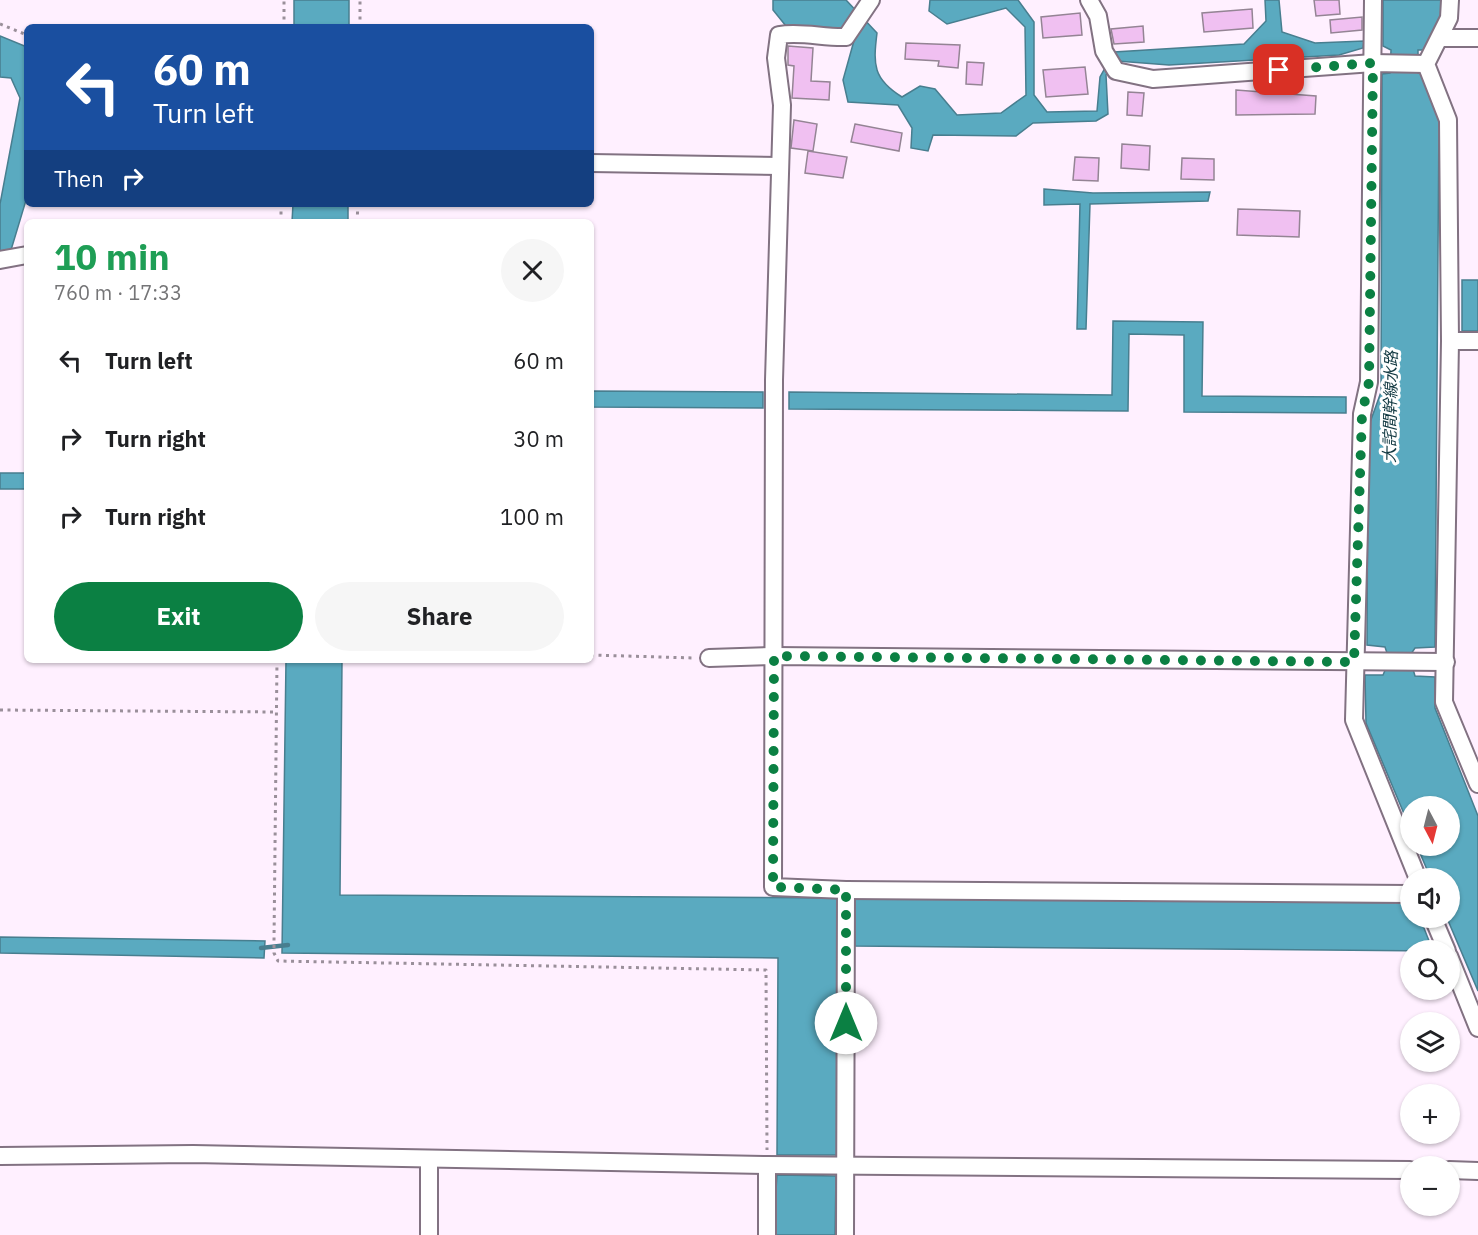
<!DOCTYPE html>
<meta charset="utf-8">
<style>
body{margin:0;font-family:"IBM Plex Sans","Noto Sans JP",sans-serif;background:#f6f6f6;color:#202124;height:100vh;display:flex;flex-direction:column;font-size:22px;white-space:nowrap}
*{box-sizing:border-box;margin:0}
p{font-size:20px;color:#757577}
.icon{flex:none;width:33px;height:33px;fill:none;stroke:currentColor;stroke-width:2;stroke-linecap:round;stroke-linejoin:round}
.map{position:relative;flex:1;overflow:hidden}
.drawer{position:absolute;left:24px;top:219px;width:570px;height:444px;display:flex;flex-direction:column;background:#fff;border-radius:9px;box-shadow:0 2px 4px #0004}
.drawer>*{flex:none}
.top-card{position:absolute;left:24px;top:24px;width:570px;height:183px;border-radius:9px;box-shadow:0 2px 4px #0004;background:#1a4fa0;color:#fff;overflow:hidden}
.needle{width:39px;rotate:173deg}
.controls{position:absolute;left:1400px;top:796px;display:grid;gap:12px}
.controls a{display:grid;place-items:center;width:60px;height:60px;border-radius:50%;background:#fff;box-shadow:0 2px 4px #0004;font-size:30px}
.pin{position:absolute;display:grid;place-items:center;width:51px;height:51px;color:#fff;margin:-26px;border-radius:12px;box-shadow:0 3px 9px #0006}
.me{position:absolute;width:66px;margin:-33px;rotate:0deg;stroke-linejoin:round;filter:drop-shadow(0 0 4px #0008)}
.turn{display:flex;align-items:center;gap:21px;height:126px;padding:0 30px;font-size:27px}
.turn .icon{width:78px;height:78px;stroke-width:2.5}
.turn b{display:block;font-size:42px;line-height:51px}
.then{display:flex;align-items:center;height:57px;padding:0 30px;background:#0003;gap:12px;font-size:22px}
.round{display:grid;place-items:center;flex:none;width:63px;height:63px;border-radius:32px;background:#f6f6f6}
.summary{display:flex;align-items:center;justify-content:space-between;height:102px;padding:0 30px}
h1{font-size:36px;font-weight:700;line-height:45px;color:#1e9e55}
.cta{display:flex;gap:12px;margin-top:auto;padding:12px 30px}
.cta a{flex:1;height:69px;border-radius:36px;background:#0b8043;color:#fff;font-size:24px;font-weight:700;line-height:69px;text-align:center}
.cta a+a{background:#f6f6f6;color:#202124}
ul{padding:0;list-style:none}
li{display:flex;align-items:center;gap:18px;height:78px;padding:0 30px}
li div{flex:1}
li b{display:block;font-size:22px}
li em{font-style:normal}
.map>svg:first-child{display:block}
</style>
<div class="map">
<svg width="1478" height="1235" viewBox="0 0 1478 1235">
<rect width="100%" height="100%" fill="#fff0ff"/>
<!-- water -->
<g fill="#5aaac0" stroke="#487e8f" stroke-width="1.5">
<rect x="294" y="0" width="55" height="27"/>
<path d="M773,0H846L877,33C873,65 873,79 902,97L920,86L935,89L957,115L1001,113L1026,95L1025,27L1006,8L947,24L929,11L930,0H1018L1034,22V95L1047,112L1097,111L1100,77L1114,52L1244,44L1266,21L1265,0H1279L1282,32L1315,43L1364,41L1363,48L1339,55L1169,65L1117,61L1106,75L1108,114L1096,121L1033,123L1016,136L933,135L928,151L911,148L912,128L898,105L848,102L843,80L855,37L839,28L786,26L773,10Z"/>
<path d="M1383,0H1444V11L1427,50H1418V73H1422L1439,119L1435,647L1415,648L1411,654L1387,653L1385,647L1367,645L1368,428L1381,392L1382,74L1390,73L1391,50L1383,46Z"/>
<path d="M0,36L27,47V197L11,250L0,251V204L20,98L11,78L0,77Z"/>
<path d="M1044,189L1093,193L1210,192L1208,201L1090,204L1086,329H1077L1080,204L1044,205Z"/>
<path d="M293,204H348V222H292Z"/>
<rect x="1462" y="280" width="16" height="51"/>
<path d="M1113,321L1203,322L1202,396L1346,397V413L1184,412V335L1129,334L1128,411L789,409V392L1112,395Z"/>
<path d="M591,391L763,392V408L591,407Z"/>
<rect x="0" y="473" width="27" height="16"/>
<path d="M286,660H342L340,895L837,898V1155H777L778,958L282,953Z"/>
<path d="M1386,668L1413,669L1415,676L1435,677V708L1478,816V991L1447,918L1449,879H1431L1417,846H1449V807H1410V828L1366,723L1365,675H1383Z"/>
<path d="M855,897L1410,903V918H1420L1433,951L855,946Z"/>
<path d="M0,937L265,941L264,958L0,953Z"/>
<path d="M777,1175L836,1176L835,1235H773Z"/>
</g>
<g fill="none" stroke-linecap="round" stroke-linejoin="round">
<!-- stream -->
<path stroke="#487e8f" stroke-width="4.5" d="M261,948L288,945"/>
</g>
<!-- building -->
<g fill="#f0c0f1" stroke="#948494" stroke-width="1.5">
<path d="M1314,0H1339L1340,14L1316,16Z"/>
<path d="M1252,9L1253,28L1204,32L1202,13Z"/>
<path d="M1080,13L1082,35L1043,38L1041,17Z"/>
<path d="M1362,17V30L1331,33L1330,20Z"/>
<path d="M1143,26L1144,42L1114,44L1111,29Z"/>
<path d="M906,43L960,45L958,68L938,66L939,61L905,59Z"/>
<path d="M788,46L813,48L811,81L830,82L829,100L792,98L794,66L788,65Z"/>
<path d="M967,62L984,63L982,85L966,84Z"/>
<path d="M1085,67L1088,94L1046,97L1043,70Z"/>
<path d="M1236,90L1316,96L1315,114L1236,115Z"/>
<path d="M1128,92L1144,93L1142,116L1127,115Z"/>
<path d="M794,120L817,124L813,151L791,148Z"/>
<path d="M855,124L902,133L899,151L851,142Z"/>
<path d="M1122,144L1150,146L1149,170L1121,168Z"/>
<path d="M808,151L847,157L843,178L805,173Z"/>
<path d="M1075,157L1099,158L1098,181L1073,180Z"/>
<path d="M1182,158L1214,159V180L1181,179Z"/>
<path d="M1238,209L1300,211L1299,237L1237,235Z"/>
</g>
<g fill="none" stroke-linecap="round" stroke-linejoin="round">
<defs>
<g id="minor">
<path d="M1089,0L1098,16L1104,51L1116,71L1153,79L1373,63L1426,64"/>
<path d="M1373,0L1369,382L1362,414L1354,720L1418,879"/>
<path d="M1450,0L1449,18L1426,64L1448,120L1450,341L1444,702L1478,784"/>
<path d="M1440,38H1478"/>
<path d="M591,163L780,166"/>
<path d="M0,260L27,255"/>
<path d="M1450,341H1478"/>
<path d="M709,658L774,656L1446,662"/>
<path d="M846,890L1410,894"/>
<path d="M1433,918L1447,951"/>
<path d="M1449,956L1478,1028"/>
<path d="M0,1156L193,1154L767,1165L1410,1170"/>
<path d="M1449,1170L1478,1171"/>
<path d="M429,1235V1159"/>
<path d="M767,1235V1165"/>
<path d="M845,1235L846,890L773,887L774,380L782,105L776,58L779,35C801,31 824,38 846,37L871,0"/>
</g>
</defs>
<!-- minor casing -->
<use href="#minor" stroke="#827282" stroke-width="20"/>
<!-- path -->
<g stroke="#9a8f9a" stroke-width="3" stroke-dasharray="3 4.5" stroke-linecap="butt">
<path d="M0,24L27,35"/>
<path d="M284,27V0"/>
<path d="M360,27V0"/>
<path d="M281,222V204"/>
<path d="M357,222L358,204"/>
<path d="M591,655L694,658"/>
<path d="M277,660L274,941V953L278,961L766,970L767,1150"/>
<path d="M0,710L276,712"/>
</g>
<!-- minor -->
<use href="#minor" stroke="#fff" stroke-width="16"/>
</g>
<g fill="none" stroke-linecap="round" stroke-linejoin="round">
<!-- route -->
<path stroke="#0b8043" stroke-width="10" stroke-dasharray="0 18" d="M846,1023V890L773,887L774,656L1354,662L1362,414L1369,382L1373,63L1279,70"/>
</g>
<g text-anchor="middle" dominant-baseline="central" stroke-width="6" stroke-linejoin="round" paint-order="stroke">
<!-- water labels -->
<g font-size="16" font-style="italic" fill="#113841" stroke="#fff">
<text transform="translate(1390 407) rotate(-89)">大詫間幹線水路</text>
</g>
</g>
</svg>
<div class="controls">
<a><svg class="needle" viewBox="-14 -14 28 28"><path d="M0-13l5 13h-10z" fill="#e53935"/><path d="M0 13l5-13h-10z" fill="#757577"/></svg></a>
<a><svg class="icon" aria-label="sound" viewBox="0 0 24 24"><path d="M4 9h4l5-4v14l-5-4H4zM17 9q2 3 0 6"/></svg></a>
<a><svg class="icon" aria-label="search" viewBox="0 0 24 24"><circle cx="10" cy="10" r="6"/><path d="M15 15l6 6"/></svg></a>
<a><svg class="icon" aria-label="layers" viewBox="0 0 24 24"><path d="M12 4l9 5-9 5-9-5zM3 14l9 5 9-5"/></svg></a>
<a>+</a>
<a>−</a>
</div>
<div class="pin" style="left:1279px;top:70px;background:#d93025"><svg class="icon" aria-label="arrive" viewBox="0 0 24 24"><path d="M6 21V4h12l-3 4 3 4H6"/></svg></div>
<svg class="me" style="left:846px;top:1023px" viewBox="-20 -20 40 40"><circle r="19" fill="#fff"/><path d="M0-13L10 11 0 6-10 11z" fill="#0b8043"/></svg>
<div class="top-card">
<div class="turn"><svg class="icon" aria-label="left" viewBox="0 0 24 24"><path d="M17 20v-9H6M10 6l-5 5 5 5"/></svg><div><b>60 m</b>Turn left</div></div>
<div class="then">Then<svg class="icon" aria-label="right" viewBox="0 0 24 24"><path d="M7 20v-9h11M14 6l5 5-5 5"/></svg></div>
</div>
<section class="drawer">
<div class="summary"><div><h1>10 min</h1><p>760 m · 17:33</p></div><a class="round"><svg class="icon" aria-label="close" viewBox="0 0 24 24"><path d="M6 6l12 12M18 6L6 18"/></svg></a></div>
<ul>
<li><svg class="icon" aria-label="left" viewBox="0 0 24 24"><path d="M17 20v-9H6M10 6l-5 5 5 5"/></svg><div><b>Turn left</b></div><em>60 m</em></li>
<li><svg class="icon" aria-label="right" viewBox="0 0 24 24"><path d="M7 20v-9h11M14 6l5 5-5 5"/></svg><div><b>Turn right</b></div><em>30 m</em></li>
<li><svg class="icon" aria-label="right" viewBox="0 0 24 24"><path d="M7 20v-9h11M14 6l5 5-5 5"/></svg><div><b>Turn right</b></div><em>100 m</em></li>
</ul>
<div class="cta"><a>Exit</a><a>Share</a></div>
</section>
</div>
